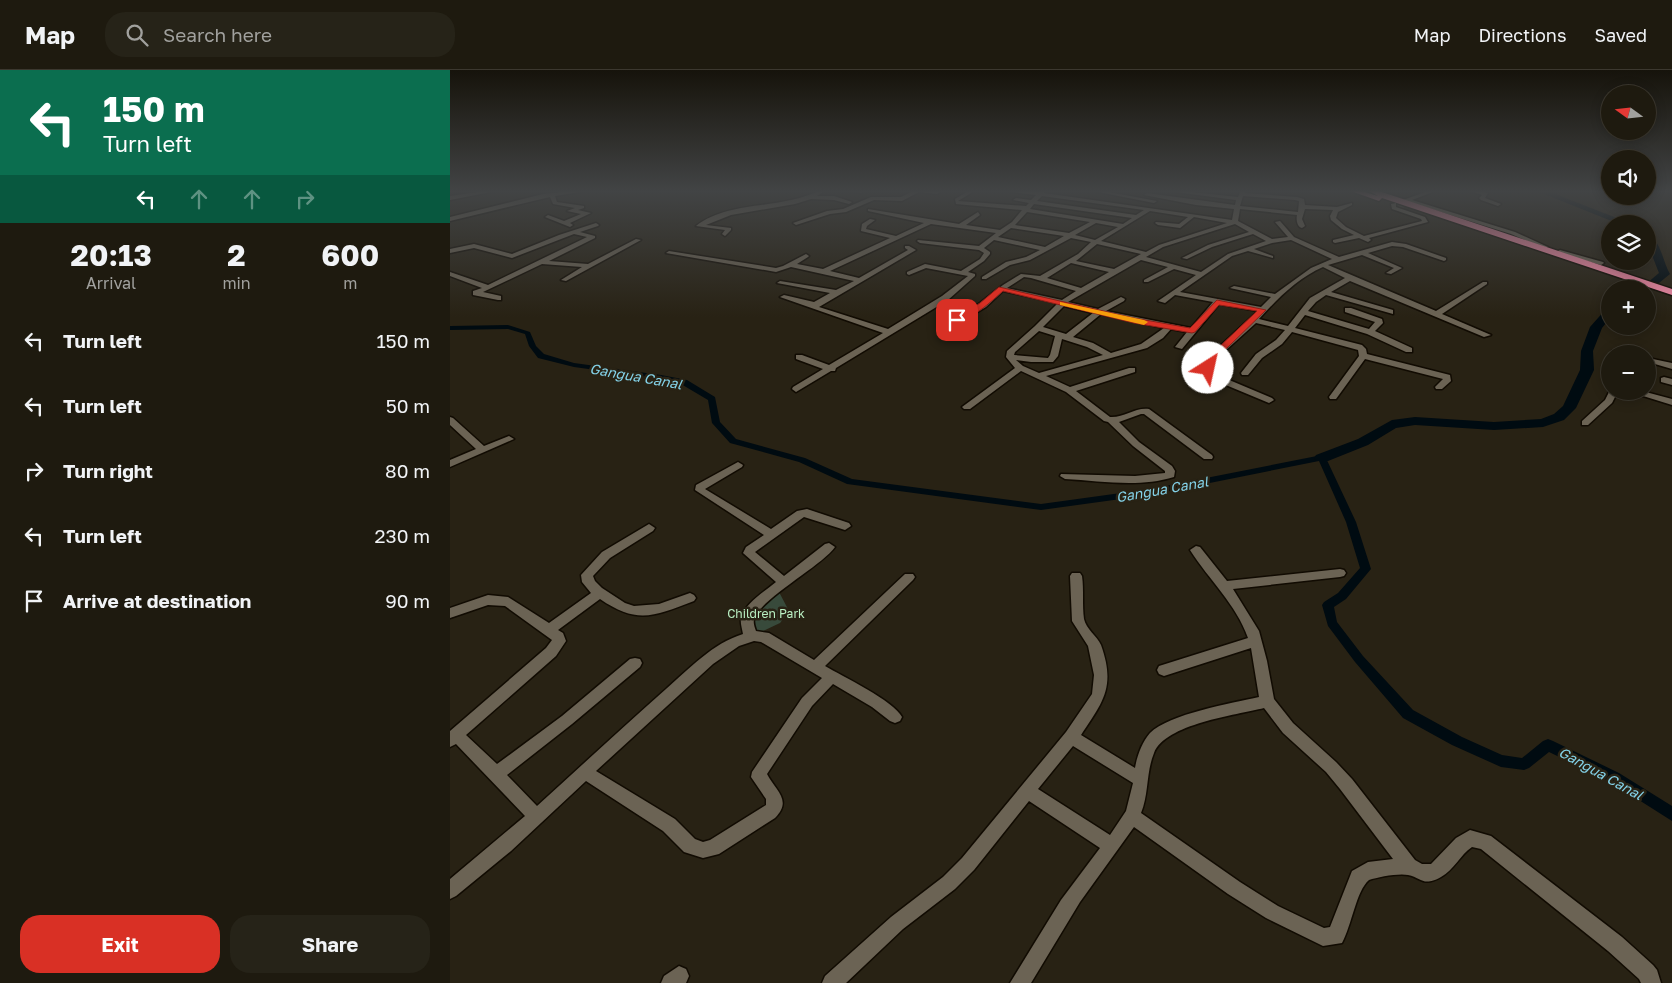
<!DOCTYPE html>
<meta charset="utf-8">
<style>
body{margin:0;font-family:"Golos Text",sans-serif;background:#262318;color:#f1f3f6;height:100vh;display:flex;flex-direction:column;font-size:19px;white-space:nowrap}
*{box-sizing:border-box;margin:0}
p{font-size:16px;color:#a1a19e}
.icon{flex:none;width:28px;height:28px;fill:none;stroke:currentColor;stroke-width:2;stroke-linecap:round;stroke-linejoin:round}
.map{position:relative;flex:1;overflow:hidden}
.details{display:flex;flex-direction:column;background:#1e1a0f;width:450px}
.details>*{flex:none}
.top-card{background:#0b6e4f;color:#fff;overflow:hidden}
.needle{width:32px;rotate:285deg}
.fabs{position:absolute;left:1151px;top:15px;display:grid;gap:10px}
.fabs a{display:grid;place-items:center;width:55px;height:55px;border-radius:50%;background:#1e1a0f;box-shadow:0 2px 12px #0003,0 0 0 1px #3c382f;font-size:25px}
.pin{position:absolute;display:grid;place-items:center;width:42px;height:42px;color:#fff;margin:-21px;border-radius:10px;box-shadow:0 2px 8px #0006}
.me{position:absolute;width:55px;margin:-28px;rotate:35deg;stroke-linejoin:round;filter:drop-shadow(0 0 4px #0008)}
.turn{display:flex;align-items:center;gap:18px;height:105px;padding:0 20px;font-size:22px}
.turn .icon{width:65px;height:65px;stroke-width:2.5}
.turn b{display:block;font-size:35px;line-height:42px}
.lanes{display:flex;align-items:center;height:48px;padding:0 20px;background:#0003;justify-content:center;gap:25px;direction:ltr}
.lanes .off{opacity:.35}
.eta{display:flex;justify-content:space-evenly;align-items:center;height:85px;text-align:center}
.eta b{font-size:30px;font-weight:700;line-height:35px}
.cta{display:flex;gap:10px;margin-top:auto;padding:10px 20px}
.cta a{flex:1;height:58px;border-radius:20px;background:#d93025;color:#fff;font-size:20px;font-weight:700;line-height:58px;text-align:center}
.cta a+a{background:#262318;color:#f1f3f6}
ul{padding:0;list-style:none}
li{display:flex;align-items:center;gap:15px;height:65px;padding:0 20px}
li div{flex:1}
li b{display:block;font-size:19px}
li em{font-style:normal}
header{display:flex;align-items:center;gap:30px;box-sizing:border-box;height:70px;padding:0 25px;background:#1e1a0f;border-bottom:1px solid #3c382f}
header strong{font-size:24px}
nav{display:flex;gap:28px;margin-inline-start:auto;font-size:18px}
.search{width:350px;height:45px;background:#262318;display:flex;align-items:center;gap:12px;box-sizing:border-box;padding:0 18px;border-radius:20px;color:#a1a19e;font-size:19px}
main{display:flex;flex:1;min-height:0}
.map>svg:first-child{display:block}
</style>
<header>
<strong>Map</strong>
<div class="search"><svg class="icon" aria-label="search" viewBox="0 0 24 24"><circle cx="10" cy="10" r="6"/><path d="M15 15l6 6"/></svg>Search here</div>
<nav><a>Map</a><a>Directions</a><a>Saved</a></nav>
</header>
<main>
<section class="details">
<div class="top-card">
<div class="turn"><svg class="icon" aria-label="left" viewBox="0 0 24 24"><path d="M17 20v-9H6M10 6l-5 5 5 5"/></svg><div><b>150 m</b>Turn left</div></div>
<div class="lanes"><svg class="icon" aria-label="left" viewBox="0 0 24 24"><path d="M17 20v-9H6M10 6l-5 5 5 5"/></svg><svg class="icon off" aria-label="ahead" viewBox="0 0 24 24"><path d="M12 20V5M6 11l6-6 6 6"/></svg><svg class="icon off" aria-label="ahead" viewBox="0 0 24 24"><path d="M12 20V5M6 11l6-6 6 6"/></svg><svg class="icon off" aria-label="right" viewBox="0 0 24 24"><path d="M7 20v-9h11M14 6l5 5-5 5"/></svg></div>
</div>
<div class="eta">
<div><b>20:13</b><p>Arrival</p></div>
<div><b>2</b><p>min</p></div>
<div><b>600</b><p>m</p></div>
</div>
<ul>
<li><svg class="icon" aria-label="left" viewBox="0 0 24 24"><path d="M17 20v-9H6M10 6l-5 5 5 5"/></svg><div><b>Turn left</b></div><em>150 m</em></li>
<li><svg class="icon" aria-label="left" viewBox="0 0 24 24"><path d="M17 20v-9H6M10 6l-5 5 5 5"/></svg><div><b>Turn left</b></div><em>50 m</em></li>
<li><svg class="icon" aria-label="right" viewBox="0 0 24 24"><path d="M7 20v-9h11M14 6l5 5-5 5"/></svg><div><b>Turn right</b></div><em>80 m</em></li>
<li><svg class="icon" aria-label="left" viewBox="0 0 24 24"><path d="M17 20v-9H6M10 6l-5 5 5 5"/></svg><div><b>Turn left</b></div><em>230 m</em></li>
<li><svg class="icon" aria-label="arrive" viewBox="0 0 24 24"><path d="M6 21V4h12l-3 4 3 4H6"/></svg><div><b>Arrive at destination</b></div><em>90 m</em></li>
</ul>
<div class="cta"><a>Exit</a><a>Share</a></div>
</section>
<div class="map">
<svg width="1222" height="913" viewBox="0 0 1222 913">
<rect width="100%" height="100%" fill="#282214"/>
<!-- green -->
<path fill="#384a3b" d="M329,522L339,541L330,553L286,574L281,570L293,562L296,543Z"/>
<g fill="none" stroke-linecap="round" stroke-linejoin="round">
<!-- canal -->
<path fill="#000b11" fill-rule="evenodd" d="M58,255L80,262L86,276L94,284L124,293L211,305L237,310L265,327L270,352L286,369L355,388L402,409L591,434L700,419L872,385L875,386L906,452L921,499L896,529L884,537L887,552L913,586L963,640L1012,667L1052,685L1072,688L1093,671L1098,669L1103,671L1169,703L1222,736V751L1159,711L1099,682L1079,698L1074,700L1051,697L1002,675L953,648L905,592L878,556L872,535L874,532L888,523L910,498L896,452L869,391L700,425L591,440L397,414L349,392L280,373L262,353L258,330L231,314L211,309L124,297L88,288L79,276L75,264L58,259L0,260V256Z"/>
<!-- river -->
<g fill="#000b11" fill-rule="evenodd">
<path d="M1084,120H1095L1182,154H1169Z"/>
<path d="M1198,165C1211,170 1213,193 1220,204L1198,222V219H1190L1209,203L1198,175Z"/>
<path d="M1160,238V248L1152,258L1143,281L1144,300L1126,338L1114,350L1093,357L1044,360L965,355L946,358L918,375L878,391H866L864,388L866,385L908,369L942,350L965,347L1044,352L1091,349L1104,344L1113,336L1130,300L1131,281L1140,257L1156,239Z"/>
</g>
<!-- minor-tunnel -->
<path stroke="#453f32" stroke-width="6" stroke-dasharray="6 3" stroke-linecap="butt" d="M947,137L959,133"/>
<defs>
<g id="minor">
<path d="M41,120H51L0,130V126Z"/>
<path d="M130,120H142L105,126L107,132L134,136V138L128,140L141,143L120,153L123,155L120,157L95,147L98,145L114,151L131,144L117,141L125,138L103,134L100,127L0,151V147L93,124Z"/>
<path d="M370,120H376L367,126H384L402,132L399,134L384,130L361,129L345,134L281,145L256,155L281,158V160L275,166L272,164L275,160L246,156C279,130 332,140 370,120Z"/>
<path d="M392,120H412L414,121L411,123Z"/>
<path d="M465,120H479L490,122L487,124L469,122L452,131L424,130L396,142L380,144L346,155L343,153L377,141L393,139L421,127H451Z"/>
<path d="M520,120H526L508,131L576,136L579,133L563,130L566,128L581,130L586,125L562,122L560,120L589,122L594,120L596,121L594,123L782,150L784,139L746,135L694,125L697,123L785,135L786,130L710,120H723L788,127L791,120H795V123L847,127L854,129L855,135L887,137L902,133V135L888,142L886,148L896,157L914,166L972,151L971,149L942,139L941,134L946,133V137L975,147L978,152L919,168L921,170L918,172L909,168L885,173L883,172V170L904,165L892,159L881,150L880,146L883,140L855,139L852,149L855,156L852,158C847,157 846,149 847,145L790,139L788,151L822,169L838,167L825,152L830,151L844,167L889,187L942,172L956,174L996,188V190L994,191L953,177L942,176L918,183L952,198L941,204L936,203L944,198L912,185L878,195L986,241L1033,212H1037V214L992,244L1041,265L1034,267L900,211L881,222L943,240V244L876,225L866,232L858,241L919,259L925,252L895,242V238H901L932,249L933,253L925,261L962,278V282H956L917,264L855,245L845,258L912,275L916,279L917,284L1000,305L1001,311L992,319H986L985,317L993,309L915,289L886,329H880L879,327L909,286L908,280L842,262L832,274L812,288L798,305H792L791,303L806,284L826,270L835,260L806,253L775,281L762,300L765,304L822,328L824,330L819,333L759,308L754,300L769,277L808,241L769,234L732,279L725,277L737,262L721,259L713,268L697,278L596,306L620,317L679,298H685V302L626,321L660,347C674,348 685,337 699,339L762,385L763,387L762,389H754L694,344H691L669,352L689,372L722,396L725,401L724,407C689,418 651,411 615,409L610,406L611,404L685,406L715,403V401L683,376L658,352L654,351L616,322L571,301L520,339H514L512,337L565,298L556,287L557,281L585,256L608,233L553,221L536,237L497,260L490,258L530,233L553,215L571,204L590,206L628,184L641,172L621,168L580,190L560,195L536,209H532V207L556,192L576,187L590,180L544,170L534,178L540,182V184L534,191L518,202L525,204V206L498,230L386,298L385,301H381L346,322L342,319L343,317L373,299L346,289V285H352L379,295L433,263L330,227L334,225L364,232L380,223L327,213L330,211L386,220L404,211L341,197L326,202L216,183L219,181L326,198L333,196L356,184L359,186L358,187L347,194L373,199L440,168L411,161L412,154L420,149L425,150L417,156L416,159L446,166L474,153L418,141V139L509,154L528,142L530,145L516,155L550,160L562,152L572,140L506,134L505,129ZM592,126L694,140L686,145L587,131ZM793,126L845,130L849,131L848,142L790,136ZM584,134L682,148L673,154L580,139ZM700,141L738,147L729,154L706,152L705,153L708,155L730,158L744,147L777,153L709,175L696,182L651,171ZM577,142L640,152L619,163L565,155ZM646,153L668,157L645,170L625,165ZM481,154L546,163L529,176L468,170L467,171L470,173L529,180L534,183L530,189L511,201L475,194L457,202V204L459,205L476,198L518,206L492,226L438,259L369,237L466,180L459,176H455V178L458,180L409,208L380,201ZM785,154L799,162L758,175L732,188L737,189L762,177L803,164L816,171L778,184L751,202L696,187L713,177ZM561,158L614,166L595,177L548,167ZM841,170L882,189L861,198L825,224L784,216L780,218L821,227L811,237L730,222L782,186L798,181L823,188V186L804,179L822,173ZM647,174L691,184L664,199L626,191ZM691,190L718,197L694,210V212H698L724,199L746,205L708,231L715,233L725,225L763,232L741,258L656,241L674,231L675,229L671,227L648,239L618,232ZM621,193L659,202L631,218L597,208ZM873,197L895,208L860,228L838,256L809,249C827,229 848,208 873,197ZM574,207L581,208L626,221L612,230L557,218ZM614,236L643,243L616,264L593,257ZM651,244L714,258L691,274L661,283L643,273L623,267ZM589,261L605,266L600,285L598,288L564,285L565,282ZM612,269L637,277L653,285L589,303L573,296L566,290L581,292H603L608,286Z"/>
<path d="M638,120H648L707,131L704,133Z"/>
<path d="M981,120H988L962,130L1065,162L1098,177L1093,178L1061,164L953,130Z"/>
<path d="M1017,120H1025L1038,123L1035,128L1051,134L1048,136L1031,130L1029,128L1032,125Z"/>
<path d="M146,153L149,155L148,156L130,162L145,166V168L99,191L138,194L186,169L191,170L116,211L111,210L132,197L92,194L33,222L51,226V230H48L23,225V221L32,218L0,206V202L38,215L137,167L124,164L62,188L24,178L0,183V179L24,174L62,184L109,165Z"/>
<path d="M1110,180L1153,192L1154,193L1151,195L1108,183V181Z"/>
<path d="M1162,281L1173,284H1161Z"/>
<path d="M1198,288L1222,293V299L1198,292Z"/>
<path d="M1214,307L1222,309V315L1211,312V308Z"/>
<path d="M1160,320L1168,321L1162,333L1138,355H1132V351L1155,330Z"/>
<path d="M1177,321H1192L1222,329V335Z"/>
<path d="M0,347L3,348L34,376L59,366L64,369L0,397V390L26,379L0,355Z"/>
<path d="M288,392L293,395L292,397L255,419L321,459L347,441L357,439L399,453L401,456L395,460L354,447L305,482L334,506L375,474L379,473L385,477C372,496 308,530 304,550C303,553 305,558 306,561L319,563L364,590L455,504H463L465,507L463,510L375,596C392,606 444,631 452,647L450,651L445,653L440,651L422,637L383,614L362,636L317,704C325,720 343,730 325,748L269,784L253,788L234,782L213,761L136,711L61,781L6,826L0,829V809L75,746L6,674L0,677V661L96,578L102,570L55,536L38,535L0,548V538L38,525L58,527L99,553L141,523L132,512L131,505L152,482L199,454L205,458L203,461L160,488L143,506L145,511L152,518L175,533L184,536L209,534L240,523L244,525L246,528L244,531C204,546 188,555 150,529L108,560L113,563L116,571L106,586L16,665L47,694L112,646L180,589L185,588L190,589L192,593L190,597L122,654L57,705L87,736C130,697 172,658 216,619C239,599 263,573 293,564C292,558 290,553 291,547C296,533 315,521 326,512L293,483L296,477L314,465L245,420L246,415ZM304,571L311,572L372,608L352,628L302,702L301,707L316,729V735L260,770L253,772L245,769L225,749L146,701L263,594L289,576Z"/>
<path d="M746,476L750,477L777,511L890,499L894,500L896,503L894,506L890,507L783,519L809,561L817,591L824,629L843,653L886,692L902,709L965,790L972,794H981L1006,768L1020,760L1041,766L1172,867L1203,895L1207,900L1211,913H1191L1189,909L1158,881L1031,779L1022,777C1010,785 1004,800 991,807C973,817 972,808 958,805C949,803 928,807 919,810C906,821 902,855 892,873L873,876L816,848L778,824L684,757L630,832L581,913H560L611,830L650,778L579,731L524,800L505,819L453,859L396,913H372L375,906L441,847L493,807L512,788L616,662L642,624L644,605L638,576L622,551L620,506L622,503H630L632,506C634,520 632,535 634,549C636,559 647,566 651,575C666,617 653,632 631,665L685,698C687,686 692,672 700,663C719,644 782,633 809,627L801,578L714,606L709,604L707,600L709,596L798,568C786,534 759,510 740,480ZM814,638L833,663L876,702L890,719L943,789L918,792L902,801L880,857L874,858L828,836L790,812L691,743C699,724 696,702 704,683C715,654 786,645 814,638ZM623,676L683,713L676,741L660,765L588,719Z"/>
<path d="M229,896L236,899L239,906L236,913H211L214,906Z"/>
</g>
<path id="highway" d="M898,120H908L928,126L917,120H926L1222,219V225L932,128L929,131Z"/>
</defs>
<!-- minor casing -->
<use href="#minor" stroke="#110b02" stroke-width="3"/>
<!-- highway casing -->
<use href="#highway" stroke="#110b02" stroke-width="3"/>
<!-- minor -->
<use href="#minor" fill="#6b6354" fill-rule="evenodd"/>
<!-- highway -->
<use href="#highway" fill="#f88ca9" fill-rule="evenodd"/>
</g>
<!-- sky -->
<linearGradient id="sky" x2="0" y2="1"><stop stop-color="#16130b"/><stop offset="0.49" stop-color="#424445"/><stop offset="1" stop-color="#424445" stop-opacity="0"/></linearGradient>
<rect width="1222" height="247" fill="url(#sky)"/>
<!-- route -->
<path fill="#d93025" stroke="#8d1f18" d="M549,217L684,248L740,258L767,230L816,240L775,280L761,300L758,301L754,298L769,277L807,241L769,235L745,262L742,263L684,253L553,221C543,230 518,253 505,252V249L530,233Z"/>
<!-- slow -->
<path fill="#f59e0b" d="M610,232L694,250L698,252L694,255L610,235Z"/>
<g text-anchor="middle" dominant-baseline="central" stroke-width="5" stroke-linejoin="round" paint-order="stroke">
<!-- park labels -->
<g font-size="12" fill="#baf0c3" stroke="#282214">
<text x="316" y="543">Children Park</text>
</g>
<!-- water labels -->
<g font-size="14" font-style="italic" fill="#84d2e8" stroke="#282214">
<text transform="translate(186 306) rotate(10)">Gangua Canal</text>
<text transform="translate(712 419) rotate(-10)">Gangua Canal</text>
<text transform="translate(1151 703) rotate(29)">Gangua Canal</text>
</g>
</g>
</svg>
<div class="fabs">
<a><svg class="needle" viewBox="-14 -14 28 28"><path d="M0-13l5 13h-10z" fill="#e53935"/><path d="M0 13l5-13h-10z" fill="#a1a19e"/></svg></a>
<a><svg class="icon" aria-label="sound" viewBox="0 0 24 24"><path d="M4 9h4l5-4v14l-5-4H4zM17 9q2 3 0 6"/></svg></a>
<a><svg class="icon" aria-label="layers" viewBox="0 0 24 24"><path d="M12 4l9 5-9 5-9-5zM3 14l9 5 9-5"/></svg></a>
<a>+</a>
<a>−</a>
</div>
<div class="pin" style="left:507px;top:250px;background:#d93025"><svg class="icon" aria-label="arrive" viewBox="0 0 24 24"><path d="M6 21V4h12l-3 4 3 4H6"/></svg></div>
<svg class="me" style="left:758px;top:298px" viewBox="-20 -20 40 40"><circle r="19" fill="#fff"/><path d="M0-13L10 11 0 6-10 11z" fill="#d93025"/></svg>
</div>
</main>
